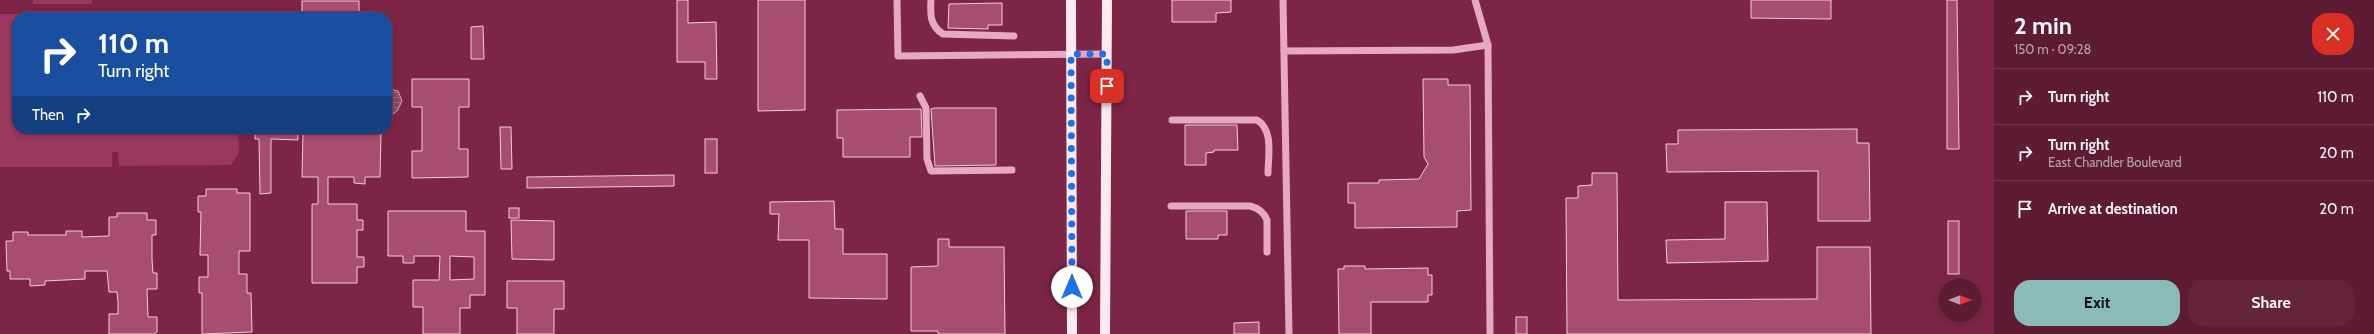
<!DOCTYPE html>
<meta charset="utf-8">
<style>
body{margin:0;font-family:Cabin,sans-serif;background:#64253c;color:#f1f3f6;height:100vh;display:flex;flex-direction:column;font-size:15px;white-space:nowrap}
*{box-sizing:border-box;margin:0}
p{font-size:13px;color:#b9a1ac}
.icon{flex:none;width:22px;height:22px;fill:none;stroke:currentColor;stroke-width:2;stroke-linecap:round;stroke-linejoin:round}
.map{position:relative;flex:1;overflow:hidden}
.side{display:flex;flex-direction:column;background:#5e1c34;width:380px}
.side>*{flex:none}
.hud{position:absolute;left:12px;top:12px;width:380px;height:122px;border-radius:16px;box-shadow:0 2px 6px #0003,0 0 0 1px #733a4f;background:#1a4fa0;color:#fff;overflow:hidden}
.needle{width:26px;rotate:90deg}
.fabs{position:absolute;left:1938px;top:278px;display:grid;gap:8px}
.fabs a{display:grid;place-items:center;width:44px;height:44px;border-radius:50%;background:#5e1c34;box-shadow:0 2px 6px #0003,0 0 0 1px #733a4f;font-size:20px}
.pin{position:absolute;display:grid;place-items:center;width:34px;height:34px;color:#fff;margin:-17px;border-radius:8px;box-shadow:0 2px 6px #0006}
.me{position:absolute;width:44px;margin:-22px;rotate:0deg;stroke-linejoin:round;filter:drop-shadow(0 0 3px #0008)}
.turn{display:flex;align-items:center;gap:14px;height:84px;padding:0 20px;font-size:18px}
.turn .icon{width:52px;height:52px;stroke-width:2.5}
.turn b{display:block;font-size:28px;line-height:34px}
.then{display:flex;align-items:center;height:38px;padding:0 20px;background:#0003;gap:8px;font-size:15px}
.round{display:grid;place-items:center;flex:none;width:42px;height:42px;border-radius:16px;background:#64253c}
.summary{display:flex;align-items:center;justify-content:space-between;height:68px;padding:0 20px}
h1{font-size:24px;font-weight:700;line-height:30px}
.button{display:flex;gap:8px;margin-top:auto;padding:8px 20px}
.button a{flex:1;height:46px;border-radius:16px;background:#8bbbb9;color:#111;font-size:16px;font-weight:700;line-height:46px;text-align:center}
.button a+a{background:#64253c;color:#f1f3f6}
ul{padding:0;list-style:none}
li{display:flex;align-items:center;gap:12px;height:56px;padding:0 20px;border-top:1px solid #733a4f}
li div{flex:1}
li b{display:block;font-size:15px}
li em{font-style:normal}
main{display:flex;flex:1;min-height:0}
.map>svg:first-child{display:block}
</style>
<main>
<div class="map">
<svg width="1994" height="334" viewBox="0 0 1994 334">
<defs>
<pattern id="water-rules" width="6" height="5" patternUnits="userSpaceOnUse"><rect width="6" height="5" fill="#884860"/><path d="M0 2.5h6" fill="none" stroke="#9a6378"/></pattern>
</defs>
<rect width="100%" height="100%" fill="#7d2546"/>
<!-- grass -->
<g fill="#9a385f">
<rect x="33" y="0" width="59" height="4"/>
<rect x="112" y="12" width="123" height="5"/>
<path d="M0,14H87L91,17H17V129H238L239,153L231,165L119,166L118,152H112V167H0Z"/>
</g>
<!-- water -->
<path fill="url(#water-rules)" stroke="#e69ebb" d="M387,84L389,89L398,91L402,101L397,111L393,114L387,113Z"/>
<!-- building -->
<g fill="#a64d70" stroke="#f4cddc" fill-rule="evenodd">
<path d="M677,0H688V23L716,22L717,79H705V62H677Z"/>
<path d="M758,0H805V110L758,111Z"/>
<path d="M1172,0H1231V12L1216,13V22H1172Z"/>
<path d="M1751,0H1831V19L1751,18Z"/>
<path d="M1947,0H1957L1959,149H1947Z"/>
<rect x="302" y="1" width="57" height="16"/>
<path d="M1002,3V25H988V29L948,28L949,4Z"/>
<path d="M483,26L484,59H471V27Z"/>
<path d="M412,79H469V107H459V149H468V177L412,178V151H422V107H412Z"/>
<path d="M1423,79H1448V85H1470L1471,210L1457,211V227L1355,228V203H1348V183H1379V180L1419,179L1428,164L1424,157Z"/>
<path d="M934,108H996V165L935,166L931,109Z"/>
<path d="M921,109L922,137H910V157H843V138H837V110Z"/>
<path d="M1185,125H1237L1238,150H1214V152L1206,153V165H1185Z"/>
<path d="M500,127H511L512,169H501Z"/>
<path d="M255,129H298V140L271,139V193L260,194L259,139H255Z"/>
<path d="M1857,129V143H1869L1870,221H1818V171L1667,172L1666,144H1678V130Z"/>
<path d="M303,131L381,132L380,177H365V184L354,183V177H328V204H357V220H363V230H357V257H364V267H357V283H312V204H318V177H302Z"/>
<rect x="705" y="139" width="12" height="34"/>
<path d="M1592,173H1617L1618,300L1817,299V247H1870L1871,334H1567L1566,198H1578V186L1592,185Z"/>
<path d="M674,175V186L527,188V177Z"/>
<path d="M206,189H237V193H250V251H239V274H247V293H251L252,332L202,334V293H199V277H208V255H200L201,212H198V196H206Z"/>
<path d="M834,201L835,229H843V254H887V299L809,298V240H778L779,214H770V202Z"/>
<path d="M1725,202H1767L1768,261L1667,263L1666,240L1725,239Z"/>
<rect x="509" y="208" width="10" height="10"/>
<path d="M388,211H466V231H485V295H470V308H460V334H423V307H413V280H439L440,256H414V263H403V256H388ZM450,256L474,257V279L450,280Z"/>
<path d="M1186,211H1227V235H1218V239H1186Z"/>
<path d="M117,213H147V220H156V235H152V259L153,273H157V289H147L148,317H157V332L154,334H109V314H118V303L117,292H109L107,271H85V279L45,281V285L30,286V279H10V271H7L6,241H13V232H28V235H66V231H82V237L109,236V217H117Z"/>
<path d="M511,220L554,221V260L512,259Z"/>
<rect x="1948" y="221" width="11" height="53"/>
<path d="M938,239H949V247H1004L1005,334H938V331H911V267L938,266Z"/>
<path d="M1344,266H1365V269L1428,268V275H1432V295H1428V302H1371V334H1339L1338,269H1344Z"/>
<path d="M507,281H564V309H554V334H517V308H507Z"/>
<rect x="1516" y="317" width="11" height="17"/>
<path d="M1259,322V334H1234V323Z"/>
</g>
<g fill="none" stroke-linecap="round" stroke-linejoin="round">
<!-- minor -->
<g stroke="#e5aac1" stroke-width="7">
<path d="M897,0L898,56L1107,54"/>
<path d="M931,0C930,14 930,26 943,34L1014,36"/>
<path d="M1283,0L1289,334"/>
<path d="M1475,0L1488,45L1490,334"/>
<path d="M1284,51L1453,50L1488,45"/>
<path d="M920,96L926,108L927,159L931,171L1012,170"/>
<path d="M1172,120H1257C1274,130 1268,157 1268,173"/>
<path d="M1171,206H1250C1258,208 1264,212 1267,220V252"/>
</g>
<!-- major -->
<g stroke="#fdeaf0" stroke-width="10">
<path d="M1071,0L1072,334"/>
<path d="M1105,334L1107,0"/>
</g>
</g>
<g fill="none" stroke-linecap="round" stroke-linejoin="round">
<!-- route -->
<path stroke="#1a73e8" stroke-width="7" stroke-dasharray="0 12.6" d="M1072,287L1071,54H1107V86"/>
</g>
</svg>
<div class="fabs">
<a><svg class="needle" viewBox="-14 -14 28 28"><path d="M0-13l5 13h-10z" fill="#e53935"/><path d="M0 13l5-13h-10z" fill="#b9a1ac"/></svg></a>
</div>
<div class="pin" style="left:1107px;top:86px;background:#d93025"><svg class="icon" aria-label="arrive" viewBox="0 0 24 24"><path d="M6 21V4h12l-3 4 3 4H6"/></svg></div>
<svg class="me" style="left:1072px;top:287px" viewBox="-20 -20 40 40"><circle r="19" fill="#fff"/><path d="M0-13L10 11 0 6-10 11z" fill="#1a73e8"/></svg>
<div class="hud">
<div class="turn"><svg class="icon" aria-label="right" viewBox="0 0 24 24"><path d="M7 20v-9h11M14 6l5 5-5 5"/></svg><div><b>110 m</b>Turn right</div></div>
<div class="then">Then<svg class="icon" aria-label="right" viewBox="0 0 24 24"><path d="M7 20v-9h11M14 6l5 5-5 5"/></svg></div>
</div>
</div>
<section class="side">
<div class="summary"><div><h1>2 min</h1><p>150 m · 09:28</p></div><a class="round" style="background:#d93025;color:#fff"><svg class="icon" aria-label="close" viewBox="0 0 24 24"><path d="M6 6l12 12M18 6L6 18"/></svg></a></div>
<ul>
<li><svg class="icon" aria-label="right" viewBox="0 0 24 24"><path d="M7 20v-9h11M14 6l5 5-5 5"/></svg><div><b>Turn right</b></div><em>110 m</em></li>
<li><svg class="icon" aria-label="right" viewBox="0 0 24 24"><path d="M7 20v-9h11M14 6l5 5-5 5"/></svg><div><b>Turn right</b><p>East Chandler Boulevard</p></div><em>20 m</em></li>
<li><svg class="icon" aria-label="arrive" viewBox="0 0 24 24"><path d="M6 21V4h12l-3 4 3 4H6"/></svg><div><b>Arrive at destination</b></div><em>20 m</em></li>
</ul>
<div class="button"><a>Exit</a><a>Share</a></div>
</section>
</main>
